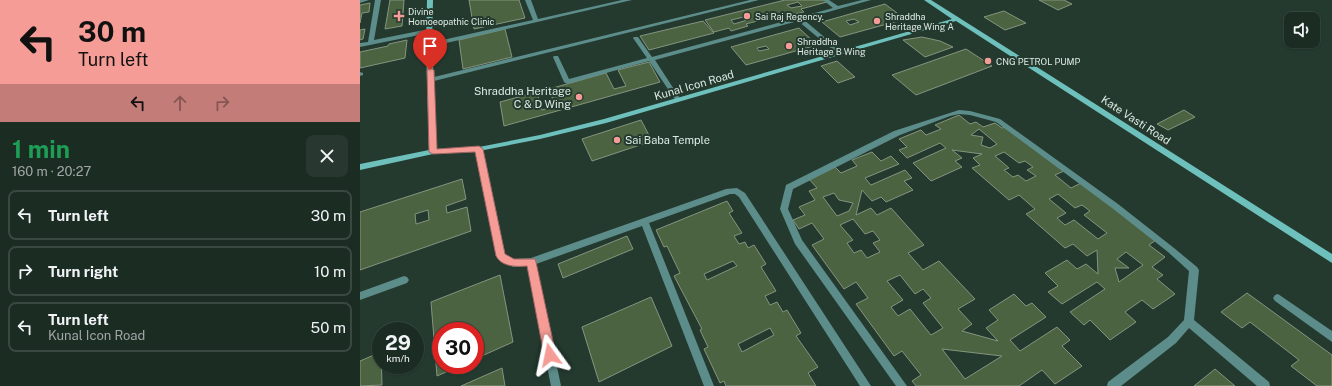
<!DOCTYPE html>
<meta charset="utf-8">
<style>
body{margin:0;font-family:"Public Sans",sans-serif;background:#283830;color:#f1f3f6;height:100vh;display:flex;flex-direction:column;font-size:15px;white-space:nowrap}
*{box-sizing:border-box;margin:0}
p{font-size:13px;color:#a0a7a6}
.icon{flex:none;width:22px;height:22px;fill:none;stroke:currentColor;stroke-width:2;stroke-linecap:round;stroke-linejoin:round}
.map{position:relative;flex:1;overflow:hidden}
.drawer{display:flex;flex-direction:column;background:#1b2c23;width:360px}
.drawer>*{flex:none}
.banner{background:#f59c96;color:#111;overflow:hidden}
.tools{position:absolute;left:924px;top:12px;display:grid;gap:8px}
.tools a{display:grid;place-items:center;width:36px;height:36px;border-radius:8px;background:#1b2c23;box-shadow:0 1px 3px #0004,0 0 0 1px #394841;font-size:20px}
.speed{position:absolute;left:12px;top:322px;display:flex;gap:8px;font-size:20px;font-weight:700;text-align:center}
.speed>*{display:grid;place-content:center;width:52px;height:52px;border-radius:50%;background:#1b2c23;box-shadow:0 1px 3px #0004,0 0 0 1px #394841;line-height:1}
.speed small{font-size:10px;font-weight:400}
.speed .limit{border:6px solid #d22;background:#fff;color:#111}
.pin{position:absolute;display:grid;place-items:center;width:34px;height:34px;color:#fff;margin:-41px -17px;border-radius:50% 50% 50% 0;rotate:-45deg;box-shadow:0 0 4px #0007}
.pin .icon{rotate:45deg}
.me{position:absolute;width:44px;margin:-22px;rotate:348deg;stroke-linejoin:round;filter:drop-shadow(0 0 3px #0008)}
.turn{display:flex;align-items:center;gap:14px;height:84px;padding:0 12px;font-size:18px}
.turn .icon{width:52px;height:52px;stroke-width:2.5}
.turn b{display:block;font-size:28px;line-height:34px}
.lanes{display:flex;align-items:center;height:38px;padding:0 12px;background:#0003;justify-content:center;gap:20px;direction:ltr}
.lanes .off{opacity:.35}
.round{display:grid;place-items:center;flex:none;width:42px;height:42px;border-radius:8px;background:#283830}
.headline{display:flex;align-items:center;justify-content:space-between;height:68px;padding:0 12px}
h1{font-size:24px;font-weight:700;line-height:30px;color:#1e9e55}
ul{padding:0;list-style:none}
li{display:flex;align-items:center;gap:12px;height:50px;margin:0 8px 6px;padding:0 4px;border:2px solid #394841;border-radius:8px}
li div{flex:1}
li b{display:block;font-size:15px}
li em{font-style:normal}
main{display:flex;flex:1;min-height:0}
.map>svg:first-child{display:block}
</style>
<main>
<section class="drawer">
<div class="banner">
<div class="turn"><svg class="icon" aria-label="left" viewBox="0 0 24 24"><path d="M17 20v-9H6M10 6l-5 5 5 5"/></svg><div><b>30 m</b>Turn left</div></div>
<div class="lanes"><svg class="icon" aria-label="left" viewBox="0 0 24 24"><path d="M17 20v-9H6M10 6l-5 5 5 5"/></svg><svg class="icon off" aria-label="ahead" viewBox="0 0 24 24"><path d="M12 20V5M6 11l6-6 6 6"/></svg><svg class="icon off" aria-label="right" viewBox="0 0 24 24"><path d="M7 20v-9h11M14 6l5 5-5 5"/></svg></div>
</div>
<div class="headline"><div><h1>1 min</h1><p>160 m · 20:27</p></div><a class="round"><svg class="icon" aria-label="close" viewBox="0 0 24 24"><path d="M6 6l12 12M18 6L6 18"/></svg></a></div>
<ul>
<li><svg class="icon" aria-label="left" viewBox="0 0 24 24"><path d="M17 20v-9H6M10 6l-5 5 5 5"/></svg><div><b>Turn left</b></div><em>30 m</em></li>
<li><svg class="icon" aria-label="right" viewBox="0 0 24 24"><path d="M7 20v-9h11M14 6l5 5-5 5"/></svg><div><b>Turn right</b></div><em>10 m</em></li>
<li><svg class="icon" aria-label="left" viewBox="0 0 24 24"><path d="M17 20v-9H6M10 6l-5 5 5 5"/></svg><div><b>Turn left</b><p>Kunal Icon Road</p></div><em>50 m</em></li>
</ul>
</section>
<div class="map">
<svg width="972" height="386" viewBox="0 0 972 386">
<rect width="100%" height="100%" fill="#243a2f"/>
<!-- building -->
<g fill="#4c6341" stroke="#86947f" fill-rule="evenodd">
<path d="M30,0H44L42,26L25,29Z"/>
<path d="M109,0H159L165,18L114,29Z"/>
<path d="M425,0H464L467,2L441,9L444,12L430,15L428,13L386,24L388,26L371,31L369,28L354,32L345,20ZM438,2L442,6L431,8L427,5ZM384,17L387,20L374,24L371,20Z"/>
<path d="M679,0H704L712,4L698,10Z"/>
<path d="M10,3L9,12L2,13L0,23V5Z"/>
<path d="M525,4L545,19L480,37L462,22ZM494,19L499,22L490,25L486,21Z"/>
<path d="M644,11L666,23L645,30L624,17Z"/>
<path d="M343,21L354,33L289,50L280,36Z"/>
<path d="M439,28L457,45L386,65L371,47ZM406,46L409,49L399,51L397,48Z"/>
<path d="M5,29L3,39L0,40V30Z"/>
<path d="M145,29L152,57L103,69L99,40Z"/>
<path d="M562,37L580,41L593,47L565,57L543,40Z"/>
<path d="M47,40L45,58L0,68V52L28,46L29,44Z"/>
<path d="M606,49L632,66L556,95L532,75Z"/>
<path d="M477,61L495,77L478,83L461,66Z"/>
<path d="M289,62L300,82L144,126L140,102L177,92L182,110L195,106L189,89L246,73L254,89L266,86L258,70Z"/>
<path d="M824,110L835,117L808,130L797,124Z"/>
<path d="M599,115L610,124L616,122L623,127L635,123L642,128L646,127L704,171L695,175L711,188L721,183L796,240L789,245L805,257L792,267L803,275L797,279L815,294L793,309L782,300L765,312L776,322L750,340L730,320L724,325L710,312L745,289L737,282L702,304L688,292L698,286L685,273L707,260L717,269L726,264L738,274L737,250L727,256L713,244L705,248L666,214L675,209L659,195L649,200L612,168L620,165L613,158L622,154L592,150L602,158L595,161L602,167L571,181L553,163L586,148L580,143L547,158L539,150L547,147L539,139L561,130L566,135L581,129L575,125ZM619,129L637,144L630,148L621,145L623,137L611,135ZM644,152L659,163L665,161L673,167L667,170L676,176L666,181L658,175L653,177L644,170L649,168L635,156ZM698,194L715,208L722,205L730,211L724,215L747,233L738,239L714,220L705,225L697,218L706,213L689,199ZM766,252L783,265L759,282L755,268H769L757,259Z"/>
<path d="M281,120L292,141L232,161L222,139Z"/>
<path d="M512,152L521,161L531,156L539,164L505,178L511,185L545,170L552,178L544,181L553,190L526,202L521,197L512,201L502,190L496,215L511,208L517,215L531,208L564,245L548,253L563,270L579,261L615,299L598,309L612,324L602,331L638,341L626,328L638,320L629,310L654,294L666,306L672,303L686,317L650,340L660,351L697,327L710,340L702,346L722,366L695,384L682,370L659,386H556L552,381L561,375L542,351L534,356L496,304L508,298L496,282L484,289L452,245L464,239L452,223L439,229L433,220L445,215L439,207L455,200L449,191L457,188L448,178L475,167L481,173L497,166L492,160ZM474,193L479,200L493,203L489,211L477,216L463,197ZM493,219L505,234L513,231L520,240L513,243L520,252L507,258L501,250L494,253L487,243L493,240L480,225ZM540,275L555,294L563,289L571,298L563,303L583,328L571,335L550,309L538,316L531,307L543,300L527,281ZM582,349L642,356L605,379Z"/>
<path d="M102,179L106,199L86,206L87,213L107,207L111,231L0,270V212ZM68,210L69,220L56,224L55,214Z"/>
<path d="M367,201L373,211L369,213L382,233L374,236L379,244L385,242L388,248L394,245L406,264L401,267L416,291L405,296L410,305L417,302L423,312L427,310L441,333L436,336L458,367L448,373L456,386H366L364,381L360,383L344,349L348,347L340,330L342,329L314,276L320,273L307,246L304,247L296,230ZM373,261L377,266L347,280L344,274ZM410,328L414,335L382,352L378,344Z"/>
<path d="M267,236L273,249L203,278L198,264Z"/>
<path d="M140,275L153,342L115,359V331H81V365H102L77,376L71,302Z"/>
<path d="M887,293L972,355V386H957L931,366L939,360L890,322L882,328L861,312Z"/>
<path d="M291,297L312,346L239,382L222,327Z"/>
<path d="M21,352L22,385L0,386V361Z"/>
<path d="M142,368L145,386H101Z"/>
<path d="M855,369L875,386H834Z"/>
</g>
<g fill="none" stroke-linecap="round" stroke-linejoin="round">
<!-- lane -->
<g fill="#5c8d8a" fill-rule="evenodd">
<path d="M165,0H171L178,19L262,0H272L69,47L66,45L69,43L173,20Z"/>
<path d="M463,0H469L478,6L502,0H511L443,19L482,52V54H478L438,21L295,60L321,100L318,102L316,101L289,61L207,84L204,82L193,57L194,56H198L209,79L287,58L273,38L274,37H278L292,57L473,8Z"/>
</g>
<!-- street -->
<g fill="#5c8d8a" fill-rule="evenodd">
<path d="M0,0H9L0,3Z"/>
<path d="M15,0H21L14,40L69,29L72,31L69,33L0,47V43L8,42Z"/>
<path d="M390,0H399L70,82L67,80L70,78Z"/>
<path d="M0,72L3,73V75L0,76Z"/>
<path d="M599,110L610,111L640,119L758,204L814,248L837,267L839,270L834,320L909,382L910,386H897L829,328L816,343L761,386H747L748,382L808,337L824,320L829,271L808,252L752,208L636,122L610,115L599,114L590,116L540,135L433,189L428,209L442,240L547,386H536L435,244L420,209L426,185L534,131Z"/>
<path d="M116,147H122L123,149L145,254L154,259L171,258L366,189L377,188L385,193L511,386H500L379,197L375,194H370L289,223L354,386H344L282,226L176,264L201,386H191L167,266L153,267L138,258L137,256L115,149Z"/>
<path d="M44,276L47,277L49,280L47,283L0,300V292Z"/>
<path d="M918,294L972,331V342L915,301L913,298L915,295Z"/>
</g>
<!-- secondary -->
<path fill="#6dc0bb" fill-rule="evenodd" d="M67,0H73L72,45L77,149L119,147L180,135L244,119L592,19L564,0H571L972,254V263L596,21L246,123L180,139L119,151L73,154L0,170V164L69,150L66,45Z"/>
</g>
<!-- route -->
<path fill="#f59c96" stroke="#9f6562" d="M70,68L74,70L77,149L119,146L123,149L145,254L154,259H175L176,262L196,355L194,359L190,360L186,359L184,355L167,266C156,267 142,267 136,256L115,152L73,154L69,152L67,70Z"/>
<!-- markers -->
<g fill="#f59c96" stroke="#243a2f" stroke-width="1.5">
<path d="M37 10h4v4h4v4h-4v4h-4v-4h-4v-4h4z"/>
<circle cx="387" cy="16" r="4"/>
<circle cx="517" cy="21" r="4"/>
<circle cx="429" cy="46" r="4"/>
<circle cx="628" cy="61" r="4"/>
<circle cx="219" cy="97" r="4"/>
<circle cx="257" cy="140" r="4"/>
</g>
<g text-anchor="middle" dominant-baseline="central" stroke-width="4" stroke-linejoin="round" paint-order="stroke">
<!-- far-poi labels -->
<g font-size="9" fill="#deebe4" stroke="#243a2f" text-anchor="start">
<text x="48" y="11">Divine<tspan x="48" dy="10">Homoeopathic Clinic</tspan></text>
<text x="395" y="16">Sai Raj Regency.</text>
<text x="525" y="16">Shraddha<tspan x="525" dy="10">Heritage Wing A</tspan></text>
<text x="437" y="41">Shraddha<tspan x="437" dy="10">Heritage B Wing</tspan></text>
<text x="636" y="61">CNG PETROL PUMP</text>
</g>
<!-- street labels -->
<g font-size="11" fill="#deebe4" stroke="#243a2f">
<text transform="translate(334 85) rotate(-16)">Kunal Icon Road</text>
<text transform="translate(776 120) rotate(33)">Kate Vasti Road</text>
</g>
<!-- poi labels -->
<g font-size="11" fill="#deebe4" stroke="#243a2f" text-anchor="end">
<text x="211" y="91">Shraddha Heritage<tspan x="211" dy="13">C &amp; D Wing</tspan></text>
<text x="265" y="140" text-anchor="start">Sai Baba Temple</text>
</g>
</g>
</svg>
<div class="tools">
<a><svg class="icon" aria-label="sound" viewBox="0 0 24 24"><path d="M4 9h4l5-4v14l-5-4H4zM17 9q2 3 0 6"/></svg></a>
</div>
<div class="speed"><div>29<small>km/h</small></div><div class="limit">30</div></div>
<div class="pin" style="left:70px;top:70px;background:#d93025"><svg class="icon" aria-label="arrive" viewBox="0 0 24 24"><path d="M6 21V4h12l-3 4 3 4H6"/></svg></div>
<svg class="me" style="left:190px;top:355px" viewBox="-20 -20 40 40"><path d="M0-17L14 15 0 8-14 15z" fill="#f59c96" stroke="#fff" stroke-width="4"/></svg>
</div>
</main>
